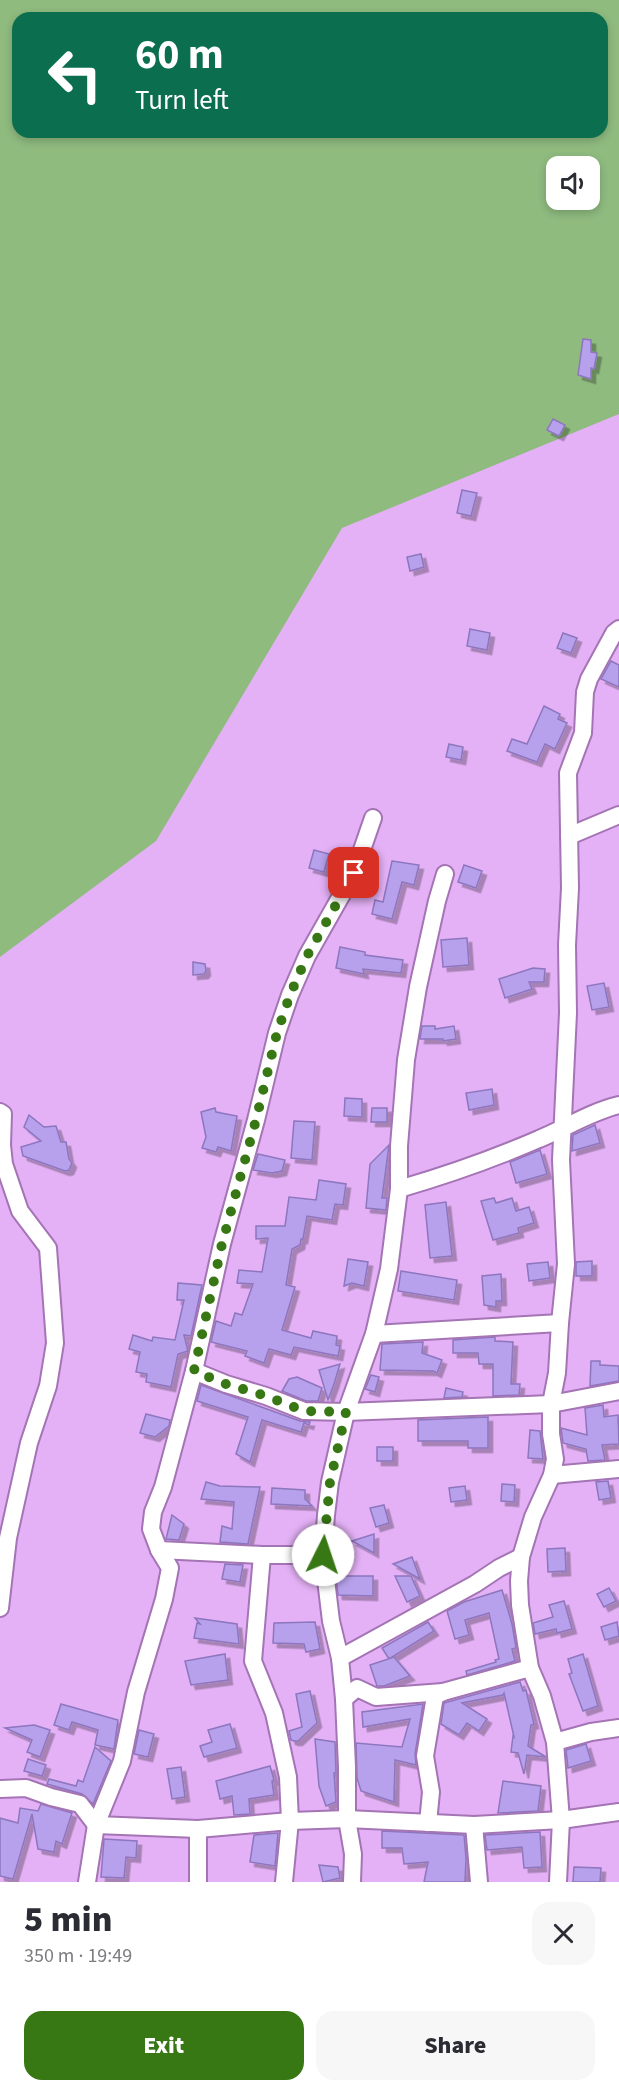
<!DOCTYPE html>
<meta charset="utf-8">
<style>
body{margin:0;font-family:"Source Sans 3",sans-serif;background:#f7f7f7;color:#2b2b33;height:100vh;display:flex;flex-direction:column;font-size:22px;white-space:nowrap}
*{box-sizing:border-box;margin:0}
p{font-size:20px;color:#7c7c81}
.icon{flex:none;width:33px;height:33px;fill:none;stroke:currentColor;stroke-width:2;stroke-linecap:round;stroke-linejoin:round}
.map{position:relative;height:1882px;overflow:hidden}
.drawer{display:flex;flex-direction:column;background:#fff;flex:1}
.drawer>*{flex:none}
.hud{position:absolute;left:12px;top:12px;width:596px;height:126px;border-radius:18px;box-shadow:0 3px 9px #0003;background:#0b6e4f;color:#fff;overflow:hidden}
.controls{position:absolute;left:546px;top:156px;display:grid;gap:12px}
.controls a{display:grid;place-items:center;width:54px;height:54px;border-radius:12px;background:#fff;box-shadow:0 3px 9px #0003;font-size:30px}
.pin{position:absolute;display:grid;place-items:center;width:51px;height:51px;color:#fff;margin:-26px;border-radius:12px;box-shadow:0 3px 9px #0006}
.me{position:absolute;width:66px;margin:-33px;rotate:4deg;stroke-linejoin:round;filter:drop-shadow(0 0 4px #0008)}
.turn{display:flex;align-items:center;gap:21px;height:126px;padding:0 24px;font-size:27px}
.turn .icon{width:78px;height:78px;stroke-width:2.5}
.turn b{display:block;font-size:42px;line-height:51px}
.round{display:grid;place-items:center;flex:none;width:63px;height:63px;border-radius:18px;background:#f7f7f7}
.head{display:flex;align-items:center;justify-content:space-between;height:102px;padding:0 24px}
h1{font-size:36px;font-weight:800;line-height:45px}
.primary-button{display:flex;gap:12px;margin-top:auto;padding:12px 24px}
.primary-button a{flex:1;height:69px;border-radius:18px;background:#377714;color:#fff;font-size:24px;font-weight:800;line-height:69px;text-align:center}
.primary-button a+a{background:#f7f7f7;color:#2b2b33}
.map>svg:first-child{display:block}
</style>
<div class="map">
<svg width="619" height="1882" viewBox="0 0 619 1882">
<defs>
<filter id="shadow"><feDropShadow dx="4.5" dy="4.5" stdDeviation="0" flood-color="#0004"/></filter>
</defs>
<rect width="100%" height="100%" fill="#e4b1f6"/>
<!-- green -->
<path fill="#8fbb7f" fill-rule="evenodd" d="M0,0H619V414L342,528L156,841L0,957ZM18,18H602V132H18ZM556,166H590V200H556Z"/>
<!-- building -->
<g fill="#b7a1ec" stroke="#8d76be" stroke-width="1.5" filter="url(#shadow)">
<path d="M583,339L591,340V352L597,353L594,369L591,368V379L578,375Z"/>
<path d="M553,419L565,425L559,436L547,430Z"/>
<path d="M462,490L477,493L471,516L457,513Z"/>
<path d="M421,554L424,567L410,571L407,557Z"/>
<path d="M470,629L490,633L487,650L467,646Z"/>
<path d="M563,633L577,638L571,653L557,648Z"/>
<path d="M611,661L619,665V687L601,679Z"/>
<path d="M544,706L560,714L558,719L567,723L555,749L545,744L537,762L507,751L512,739L527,744Z"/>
<path d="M449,744L463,747L461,760L446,757Z"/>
<path d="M314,850L329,854L324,872L309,868Z"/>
<path d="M392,861L419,865L414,885L402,882L392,919L372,914L375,900L383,902Z"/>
<path d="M464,865L482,871L476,888L458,882Z"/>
<path d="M467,938L469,965L443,967L441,940Z"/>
<path d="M340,947L365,952V955L403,960L401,973L363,969L364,974L336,968Z"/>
<path d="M193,962L205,964L206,971L204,974L193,975Z"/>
<path d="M533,968L545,969L544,982H529L532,989L505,998L499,979Z"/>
<path d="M604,983L609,1007L592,1010L587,986Z"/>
<path d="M422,1026H435V1029L454,1026L456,1039L443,1041V1039H420Z"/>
<path d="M492,1089L494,1105L469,1110L466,1093Z"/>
<path d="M345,1098L362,1099V1117L344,1116Z"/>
<path d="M215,1108L216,1112L237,1116L231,1151L218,1147L216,1152L202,1148L206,1137L201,1112Z"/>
<path d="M372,1108H387V1122H371Z"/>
<path d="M29,1115L44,1127L56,1126L61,1142H66L69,1159L72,1163L69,1170L65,1171L23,1156L21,1147L41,1141L24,1127Z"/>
<path d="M294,1121L315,1122L312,1160L291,1158Z"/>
<path d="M595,1125L600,1143L572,1151L573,1135Z"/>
<path d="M389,1145L382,1198H387L386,1210L366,1208L370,1164Z"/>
<path d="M540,1150L547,1174L516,1183L510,1162Z"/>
<path d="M258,1154L285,1160L282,1171L272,1173L253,1170Z"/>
<path d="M319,1180L346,1184L343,1205L335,1204L332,1220L307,1216L303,1239H301L300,1245L292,1249L286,1285L295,1287L282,1330L311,1338L313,1331L337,1336L336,1345L340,1346L338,1356L294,1347L291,1355L269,1349L264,1363L245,1356L247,1351L211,1342L216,1321L231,1326L235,1313L242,1315L253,1284L237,1283L239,1270L262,1272L268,1238L256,1239V1226H285L289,1197L316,1200Z"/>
<path d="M494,1198L496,1203L512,1198L516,1211L529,1207L534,1223L518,1228L519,1233L493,1240L481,1201Z"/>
<path d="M446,1202L452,1256L430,1258L425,1205Z"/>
<path d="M348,1259L368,1262L364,1286L352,1283L344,1286Z"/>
<path d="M592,1261V1276H576V1262Z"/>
<path d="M548,1262L550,1278L529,1281L527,1264Z"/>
<path d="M401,1271L457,1280L454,1300L398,1291Z"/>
<path d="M501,1274L502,1301H496V1307L484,1305L482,1276Z"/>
<path d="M178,1283L202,1285L191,1336L184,1335L188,1351L178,1354L171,1387L146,1382L147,1374L136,1372L140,1352L129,1349L133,1335L152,1341L153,1337L175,1340L184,1300H177Z"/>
<path d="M495,1337V1341L513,1342L511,1384H520L519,1395L493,1396V1364H479L478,1353H453V1340Z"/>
<path d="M423,1342L422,1353L442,1360L437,1373L433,1371L380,1370L382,1344Z"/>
<path d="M591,1361H600V1365L619,1366V1381L590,1386Z"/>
<path d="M340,1364L334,1384L328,1400L319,1370Z"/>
<path d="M371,1375L379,1377L375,1392L365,1389Z"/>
<path d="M297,1377L322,1388L318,1401H306L282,1391L289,1379Z"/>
<path d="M201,1385L300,1421L310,1422L309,1425L304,1423L301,1432L262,1420L250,1462L236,1454L248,1417L197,1401Z"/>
<path d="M446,1388L463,1392L462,1397L444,1398Z"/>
<path d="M603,1405L604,1417L618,1415L619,1444L602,1445L605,1460L588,1461L586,1449L563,1443L561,1428L587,1435L585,1408Z"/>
<path d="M146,1414L170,1420L169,1426L155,1437L140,1433Z"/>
<path d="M488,1417V1448H468V1441H418V1420Z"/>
<path d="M530,1430L540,1431L543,1459L528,1458Z"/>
<rect x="377" y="1447" width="16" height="14"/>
<path d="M608,1481L611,1498L599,1500L596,1482Z"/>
<path d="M206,1482L220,1486L260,1487L248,1544L220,1542L222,1526L232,1529L234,1502L201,1499Z"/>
<path d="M502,1484L515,1485L514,1502L501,1501Z"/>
<path d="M465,1486L467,1500L451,1502L449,1488Z"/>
<path d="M272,1488L305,1490V1499L312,1506L271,1504Z"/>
<path d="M384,1505L389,1523L376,1527L370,1508Z"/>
<path d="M172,1515L184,1524L179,1540L166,1539Z"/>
<path d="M374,1534V1553L352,1541Z"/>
<path d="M565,1548L566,1571L548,1572L547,1549Z"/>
<path d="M412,1557L420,1579L393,1564Z"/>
<path d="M225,1564L243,1565L240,1582L222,1579Z"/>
<path d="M336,1576H373V1596L338,1595Z"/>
<path d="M395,1576H411L420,1596L407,1602Z"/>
<path d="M609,1588L616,1601L604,1607L597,1594Z"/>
<path d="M502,1590L512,1624L516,1648L512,1649L515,1661L467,1675L466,1671L496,1662L495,1660L499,1659L489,1613L465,1620L469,1635L455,1639L447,1611L464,1602Z"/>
<path d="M564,1601L572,1629L557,1633L556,1629L535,1634L533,1623L553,1617L549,1605Z"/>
<path d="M195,1618L237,1624L239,1644L194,1638L197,1623L200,1624Z"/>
<path d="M315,1622L320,1649L306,1652L304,1644L273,1643L274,1623Z"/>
<path d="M428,1622L434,1631L389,1659L382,1648Z"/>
<path d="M617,1622L619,1636L605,1640L601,1627Z"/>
<path d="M225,1654L228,1680L191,1685L185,1661Z"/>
<path d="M583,1654L598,1706L583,1711L569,1674L572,1673L568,1659Z"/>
<path d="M394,1657L410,1676L384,1686H377L370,1665Z"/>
<path d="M520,1682L523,1691L526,1690L534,1724L531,1725L528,1746L546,1757L527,1755L524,1774L518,1753L511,1752L513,1736L514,1737L504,1693L503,1695L462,1703L487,1719L479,1731L467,1723L459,1735L441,1724L444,1703Z"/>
<path d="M310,1691L317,1723L298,1741H294L291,1740L289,1731L302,1727L296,1694Z"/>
<path d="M61,1704L118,1720L114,1749L95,1745L98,1730L72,1722L69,1730L54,1725Z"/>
<path d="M423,1704L415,1754L416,1765L395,1760L394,1802L361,1791L357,1778L356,1743L402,1747L410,1719L363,1727L362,1712Z"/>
<path d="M230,1724L237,1748L204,1757L200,1746L212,1742L208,1730Z"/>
<path d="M34,1725L50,1730L40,1757L27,1752L32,1740L5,1728Z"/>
<path d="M139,1730L154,1734L148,1757L134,1754Z"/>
<path d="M315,1739L335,1742L336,1773H334L336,1802L326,1806L319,1786Z"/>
<path d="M586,1744L591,1761L568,1768L566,1750Z"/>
<path d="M95,1747L111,1761L93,1804L82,1794L47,1784L49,1779L76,1786L78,1780L83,1782Z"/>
<path d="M28,1759L46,1765L42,1776L24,1771Z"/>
<path d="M270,1766L274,1780L272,1781L274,1795L249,1799L250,1814L234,1815L232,1796L220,1799L216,1781Z"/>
<path d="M181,1767L185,1797L172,1799L167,1769Z"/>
<path d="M503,1781L541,1786L538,1811L498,1813Z"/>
<path d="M41,1804L72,1813L62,1844L56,1841L54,1852L38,1849L32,1814L13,1879L0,1876V1818L18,1823L20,1808L38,1811Z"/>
<path d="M382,1831L464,1835L466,1858L465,1882H424L428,1862L404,1864L402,1848H382Z"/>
<path d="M540,1832L542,1867L524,1868L522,1847L487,1850L485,1835Z"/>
<path d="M278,1833L275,1866L250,1862L254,1835Z"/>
<path d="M104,1839L137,1841L136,1858L126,1857L124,1878L101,1877Z"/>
<path d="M319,1865L338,1867L340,1878L323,1882Z"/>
<path d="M574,1867L601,1868L600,1882H573Z"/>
</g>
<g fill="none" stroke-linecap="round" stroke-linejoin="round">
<defs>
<g id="street">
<path d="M569,836L619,815"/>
<path d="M0,1112L3,1114L2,1145L4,1164L20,1211L48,1248L55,1343L48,1386L29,1443L8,1538L0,1608"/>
<path d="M399,1189C447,1175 493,1159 539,1139C566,1128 590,1112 619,1105"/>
<path d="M374,1334L560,1323"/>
<path d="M194,1371L226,1384L266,1396L304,1411L346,1412L551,1404L619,1391"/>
<path d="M552,1475L619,1469"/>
<path d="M159,1550L151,1529L153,1512L163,1487L194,1371L222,1244L256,1120L277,1033L290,995L307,956L354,873L373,818"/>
<path d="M262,1555L253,1661L274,1713L288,1777L290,1821L284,1882"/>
<path d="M340,1658L475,1584L499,1568L521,1557"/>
<path d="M344,1699L357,1688L376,1697L443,1692"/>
<path d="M555,1742L591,1732L619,1728"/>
<path d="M0,1789L26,1788L51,1797L80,1804L96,1825L198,1829L290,1821L347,1819L474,1825L561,1820L619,1812"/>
<path d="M428,1823L431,1792L425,1756L435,1696L443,1692L530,1668"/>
<path d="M474,1825L479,1882"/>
<path d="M198,1829V1882"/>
<path d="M87,1882L96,1825L122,1761L136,1692L164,1599L170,1568L159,1550L262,1555H323"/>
<path d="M352,1882L353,1854L347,1819V1767L344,1699L340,1658L331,1621L323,1555L326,1515L330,1482L346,1412L374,1334L389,1269L399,1189V1146L406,1060L418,987L437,901L445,874"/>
<path d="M558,1882L561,1820L555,1742L542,1696L530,1668L520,1605L519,1581L521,1557L533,1517L552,1475L555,1459L551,1434V1404L557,1373L560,1323L566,1264L561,1160L568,1013L567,945L570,888L568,773L583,733L585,692L589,679L614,633L619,629"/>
</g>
</defs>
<!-- street casing -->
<use href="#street" stroke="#a474b4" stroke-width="20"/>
<!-- street -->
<use href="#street" stroke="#fff" stroke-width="16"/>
</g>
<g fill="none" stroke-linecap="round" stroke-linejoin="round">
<!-- route -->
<path stroke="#377714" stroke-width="10" stroke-dasharray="0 18" d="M323,1555L330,1482L346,1412L304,1411L266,1396L226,1384L194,1371L222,1244L256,1120L277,1033L290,995L307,956L354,873"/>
</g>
</svg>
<div class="controls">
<a><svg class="icon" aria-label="sound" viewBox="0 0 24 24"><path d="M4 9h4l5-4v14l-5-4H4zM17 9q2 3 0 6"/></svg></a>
</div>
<div class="pin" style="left:354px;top:873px;background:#d93025"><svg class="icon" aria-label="arrive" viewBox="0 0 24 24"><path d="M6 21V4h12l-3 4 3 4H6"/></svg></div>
<svg class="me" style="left:323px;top:1555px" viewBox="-20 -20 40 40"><circle r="19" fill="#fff"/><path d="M0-13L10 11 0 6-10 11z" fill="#377714"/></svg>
<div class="hud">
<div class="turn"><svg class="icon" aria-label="left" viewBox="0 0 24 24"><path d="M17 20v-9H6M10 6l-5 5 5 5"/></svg><div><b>60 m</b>Turn left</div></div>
</div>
</div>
<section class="drawer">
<div class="head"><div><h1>5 min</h1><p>350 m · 19:49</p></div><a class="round"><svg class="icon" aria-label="close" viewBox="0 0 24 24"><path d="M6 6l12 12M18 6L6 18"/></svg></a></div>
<div class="primary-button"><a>Exit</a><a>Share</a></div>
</section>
